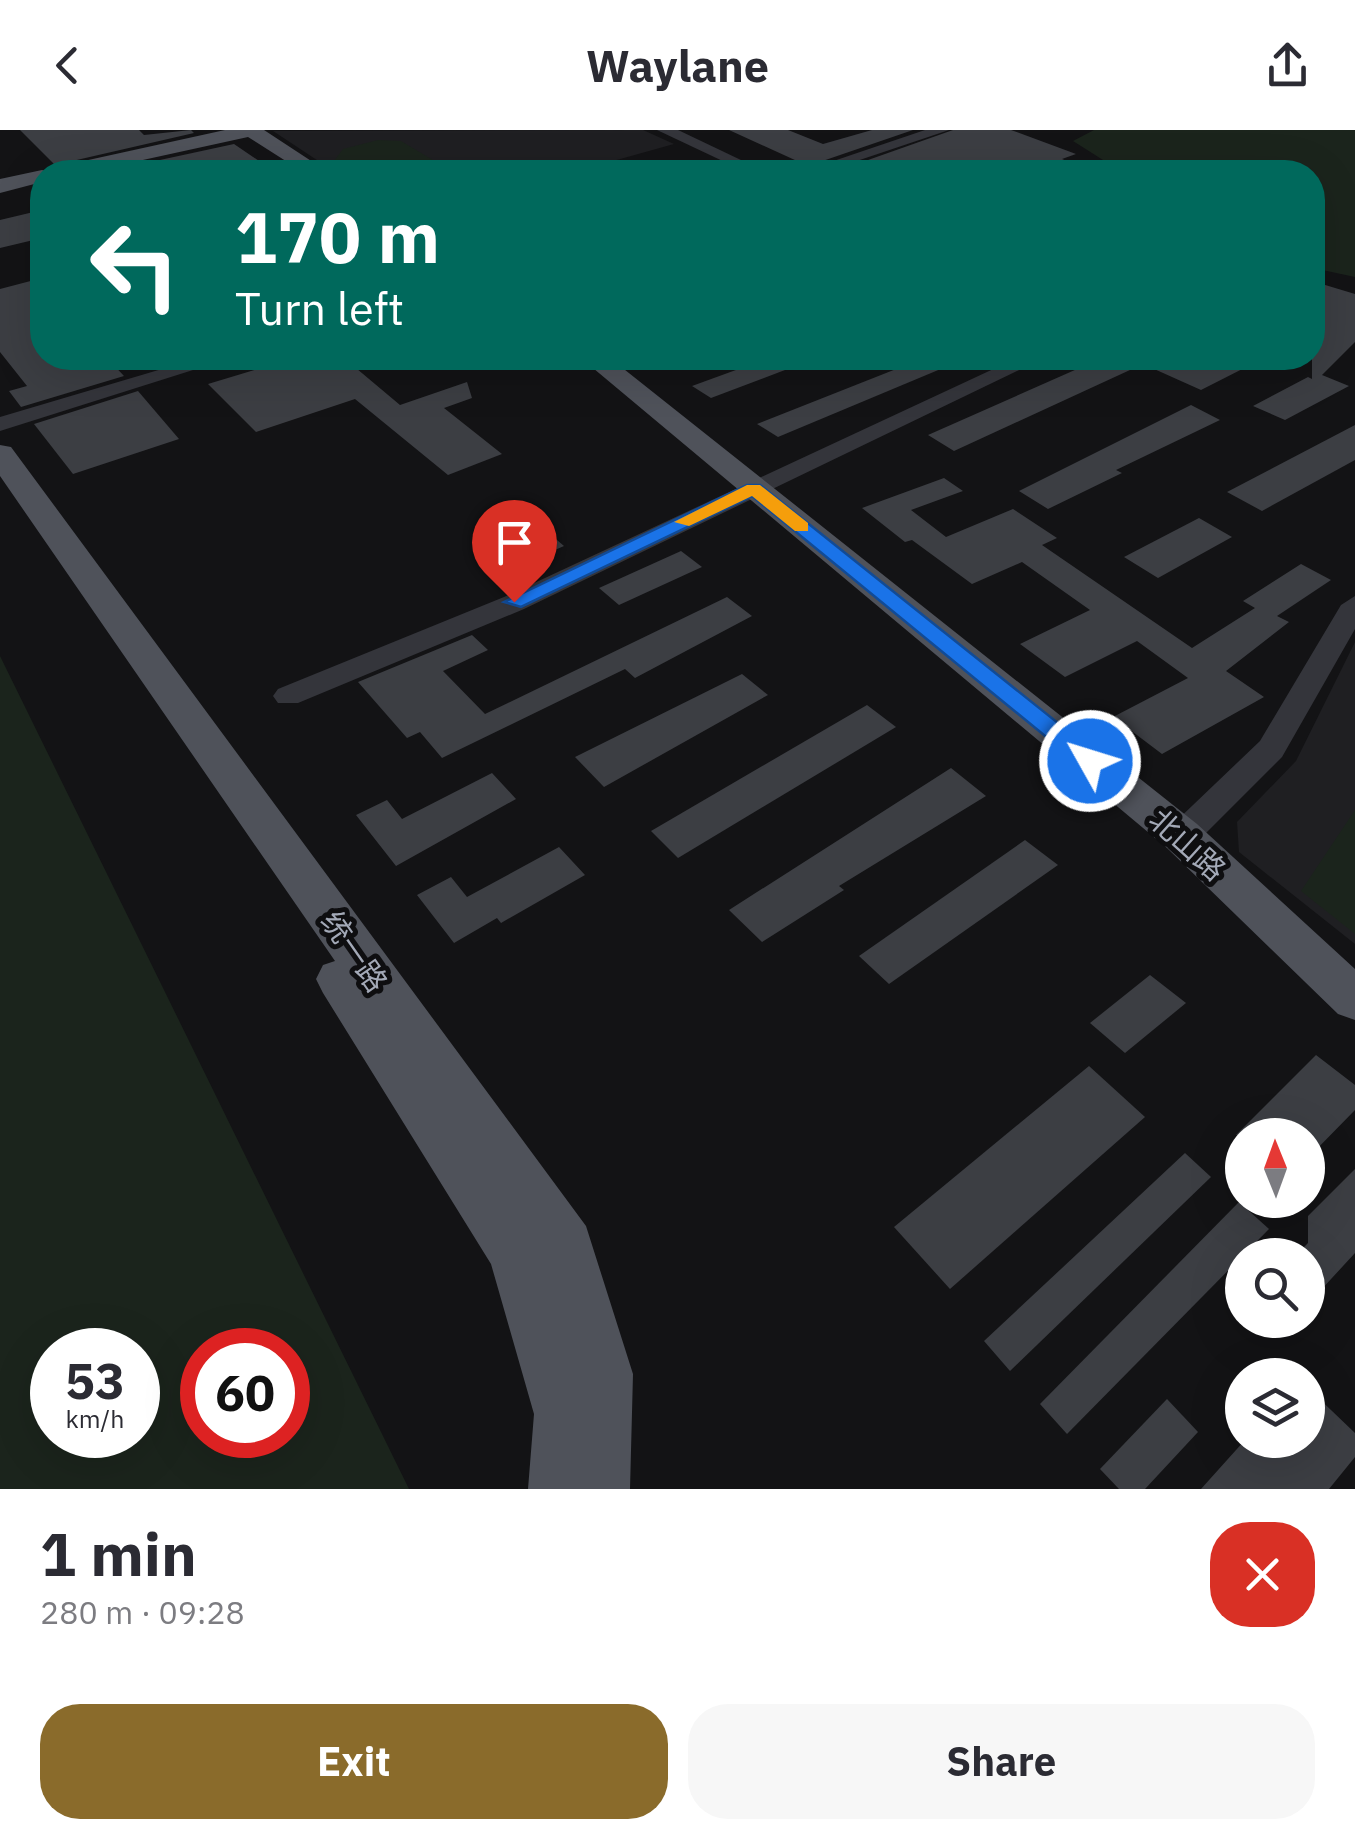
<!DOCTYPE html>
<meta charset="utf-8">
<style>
body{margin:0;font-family:"IBM Plex Sans","Noto Sans SC",sans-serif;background:#f7f7f7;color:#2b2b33;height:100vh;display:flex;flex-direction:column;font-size:38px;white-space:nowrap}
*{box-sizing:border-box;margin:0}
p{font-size:32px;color:#7c7c81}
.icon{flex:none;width:55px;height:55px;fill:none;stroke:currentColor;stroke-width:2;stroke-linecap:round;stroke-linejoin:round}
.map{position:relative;height:1359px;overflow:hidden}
.side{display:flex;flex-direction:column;background:#fff;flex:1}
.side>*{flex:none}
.hud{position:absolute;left:30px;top:30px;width:1295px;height:210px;border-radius:40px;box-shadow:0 10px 40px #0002;background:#00695c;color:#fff;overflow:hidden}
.needle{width:65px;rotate:359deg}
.tools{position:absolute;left:1225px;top:988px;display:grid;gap:20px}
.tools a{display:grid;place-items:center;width:100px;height:100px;border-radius:50%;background:#fff;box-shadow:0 10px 40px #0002;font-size:50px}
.speed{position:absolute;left:30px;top:1198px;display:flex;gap:20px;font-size:50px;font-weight:700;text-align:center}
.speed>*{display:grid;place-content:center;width:130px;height:130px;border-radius:50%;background:#fff;box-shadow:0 10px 40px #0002;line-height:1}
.speed small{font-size:25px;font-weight:400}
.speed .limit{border:15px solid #d22;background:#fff;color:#111}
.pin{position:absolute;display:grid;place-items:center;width:85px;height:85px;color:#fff;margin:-102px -42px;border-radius:50% 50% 50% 0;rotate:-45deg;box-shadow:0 0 10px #0007}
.pin .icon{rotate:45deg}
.me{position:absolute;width:110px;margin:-55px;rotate:309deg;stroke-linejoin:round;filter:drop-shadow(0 0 8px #0008)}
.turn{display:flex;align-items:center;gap:35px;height:210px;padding:0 40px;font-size:45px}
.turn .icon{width:130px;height:130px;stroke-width:2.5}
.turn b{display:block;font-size:70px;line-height:85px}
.round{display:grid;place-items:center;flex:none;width:105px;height:105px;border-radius:40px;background:#f7f7f7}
.headline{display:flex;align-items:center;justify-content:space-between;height:170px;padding:0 40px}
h1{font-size:60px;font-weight:700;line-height:75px}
.cta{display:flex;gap:20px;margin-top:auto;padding:20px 40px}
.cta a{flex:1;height:115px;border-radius:40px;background:#8a6b2b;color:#fff;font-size:40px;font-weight:700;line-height:115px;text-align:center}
.cta a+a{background:#f7f7f7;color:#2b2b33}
header{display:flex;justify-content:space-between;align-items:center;height:130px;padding:0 40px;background:#fff;font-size:45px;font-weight:700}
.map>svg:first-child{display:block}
</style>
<header><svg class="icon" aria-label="back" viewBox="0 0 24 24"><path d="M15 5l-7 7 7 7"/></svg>Waylane<svg class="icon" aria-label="share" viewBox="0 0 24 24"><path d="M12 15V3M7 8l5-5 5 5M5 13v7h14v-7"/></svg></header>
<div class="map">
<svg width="1355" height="1359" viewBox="0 0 1355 1359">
<rect width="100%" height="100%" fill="#131315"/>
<!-- built -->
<g fill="#1f1f22">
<path d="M643,0L674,14L588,38L595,42H335L273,1Z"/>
<path d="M1355,512V814L1239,722L1237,692L1296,631Z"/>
</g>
<!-- green -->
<g fill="#1b241c" fill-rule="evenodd">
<path d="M1094,0H1355V147L1313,138L1312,42H1122L1073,11Z"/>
<path d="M378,10L401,11L453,42H350L334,31L343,19Z"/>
<path d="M0,526L409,1359H0ZM52,1220H138V1305H52ZM202,1220H288V1305H202Z"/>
<path d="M1355,680V804L1301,761Z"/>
</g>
<!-- building -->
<g fill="#3c3e43">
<path d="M20,0H139L144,5L191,0L194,3L55,35Z"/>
<path d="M729,0H788L823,14L872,0H913L808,36Z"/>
<path d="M953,0H1011L1076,24L1062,29L1093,42H834Z"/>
<path d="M234,14L262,33L252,36L261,42L109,41Z"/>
<path d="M42,80V108L0,118V90Z"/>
<path d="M42,148V228H107L124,246L21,277L9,261L27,256L0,222V159Z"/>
<path d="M1312,151L1355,164V212L1322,245L1349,256L1285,290L1253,276L1308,247L1312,249Z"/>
<path d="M294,228H344L400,275L467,252L472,268L444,278L502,324L448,345L355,269L256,302L208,254Z"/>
<path d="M769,228L814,229L711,268L692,256Z"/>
<path d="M924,228H967L778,307L757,294Z"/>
<path d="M1102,228H1264L1201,260L1143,234L954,321L928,305Z"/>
<path d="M138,261L179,309L73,344L34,294Z"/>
<path d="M1191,275L1220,290L1116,340L1122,343L1048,379L1019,361Z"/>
<path d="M1355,295V330L1262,381L1227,362Z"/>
<path d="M944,348L963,361L911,380L946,407L1013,379L1057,408L1042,415L1192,518L1255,478L1243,471L1301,434L1331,450L1277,486L1289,492L1226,541L1264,567L1162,624L1113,587L1188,548L1137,511L1065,547L1020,514L1090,480L1022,432L972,454L912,410L905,412L862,378Z"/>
<path d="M515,374L564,416L530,431L523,424L504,431L478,408L496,400L482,388Z"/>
<path d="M1199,388L1232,407L1158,448L1124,427Z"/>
<path d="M681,421L702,437L619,475L599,458Z"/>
<path d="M727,467L752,486L635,548L625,539L442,628L420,602L407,608L358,552L472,505L488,520L443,541L485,584Z"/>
<path d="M742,544L768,565L604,657L575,627Z"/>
<path d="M867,575L896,597L678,728L651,701Z"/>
<path d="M951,638L986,666L839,756L844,760L762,812L729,780Z"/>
<path d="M492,643L516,669L396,736L356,685L387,670L402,689Z"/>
<path d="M1025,710L1058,735L889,854L859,826Z"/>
<path d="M559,717L585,745L501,793L497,788L454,813L417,765L451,747L467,767Z"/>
<path d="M1150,845L1186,873L1125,923L1090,893Z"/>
<path d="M1316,925L1355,955V980L1308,1028V1005H1236Z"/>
<path d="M1089,936L1145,987L950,1159L894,1097Z"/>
<path d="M1185,1023L1211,1047L1010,1241L984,1211Z"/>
<path d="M1355,1039V1123L1308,1174V1125H1296L1308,1113V1086Z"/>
<path d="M1239,1072L1269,1099L1067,1304L1040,1274Z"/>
<path d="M1308,1258L1355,1303V1327L1329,1359H1201L1245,1310H1308Z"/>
<path d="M1167,1269L1198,1302L1145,1359H1119L1100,1339Z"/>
</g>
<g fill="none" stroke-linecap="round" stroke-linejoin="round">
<!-- minor -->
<g fill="#34353b" fill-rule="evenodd">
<path d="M657,0H678L766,42H746Z"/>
<path d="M925,0H949L824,42H801Z"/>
<path d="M199,228H231L0,301V287Z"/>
<path d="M1017,228H1044L524,479L298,573H278L273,566L278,559L504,467Z"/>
<path d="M1355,466V499L1282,627L1194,715L1182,719L1170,715L1165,706L1170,697L1260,611L1341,475Z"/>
</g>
<!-- major -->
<g fill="#4f525a" fill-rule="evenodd">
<path d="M225,0H264L328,42H303L248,7L88,42H50L61,36Z"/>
<path d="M42,40L50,42H42V52L0,63V49Z"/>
<path d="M581,228H610L1197,694L1355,839V890L1338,884L1167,718Z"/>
<path d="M0,315L11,317L586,1096L633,1244L630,1359H528L534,1284L491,1134L323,863L316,849L323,835L335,831L0,346Z"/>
</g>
</g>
<!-- route -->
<path fill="#1a73e8" stroke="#114b97" stroke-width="2.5" d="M747,355H760L1098,625V637H1083L752,366L521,477L504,472Z"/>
<!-- slow -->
<path fill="#f59e0b" d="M747,355H760L808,393V401H795L752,366L689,396L674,392Z"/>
<g text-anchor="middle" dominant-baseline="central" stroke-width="10" stroke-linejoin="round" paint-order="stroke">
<!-- street labels -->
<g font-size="30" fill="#a3a9b7" stroke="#0e0e10">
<text transform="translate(1188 714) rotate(42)">北山路</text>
<text transform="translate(355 821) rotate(55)">统一路</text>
</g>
</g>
</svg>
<div class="tools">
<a><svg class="needle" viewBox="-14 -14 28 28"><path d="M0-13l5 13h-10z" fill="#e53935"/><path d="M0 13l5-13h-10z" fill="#7c7c81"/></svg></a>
<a><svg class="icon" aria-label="search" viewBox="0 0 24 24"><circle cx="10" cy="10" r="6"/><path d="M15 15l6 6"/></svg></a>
<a><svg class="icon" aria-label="layers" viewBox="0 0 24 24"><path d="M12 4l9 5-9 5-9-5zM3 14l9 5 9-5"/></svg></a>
</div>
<div class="speed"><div>53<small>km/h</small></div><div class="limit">60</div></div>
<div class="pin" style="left:514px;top:472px;background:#d93025"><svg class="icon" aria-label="arrive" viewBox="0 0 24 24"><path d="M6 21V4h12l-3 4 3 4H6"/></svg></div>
<svg class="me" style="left:1090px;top:631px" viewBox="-20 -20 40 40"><circle r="17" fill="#1a73e8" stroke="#fff" stroke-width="3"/><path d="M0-11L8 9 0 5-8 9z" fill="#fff"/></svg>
<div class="hud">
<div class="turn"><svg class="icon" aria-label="left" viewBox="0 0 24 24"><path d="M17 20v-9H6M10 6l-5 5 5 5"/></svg><div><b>170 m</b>Turn left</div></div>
</div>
</div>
<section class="side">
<div class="headline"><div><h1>1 min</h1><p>280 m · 09:28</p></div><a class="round" style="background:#d93025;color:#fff"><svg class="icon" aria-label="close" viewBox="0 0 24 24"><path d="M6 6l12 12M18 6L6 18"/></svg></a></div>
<div class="cta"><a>Exit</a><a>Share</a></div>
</section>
